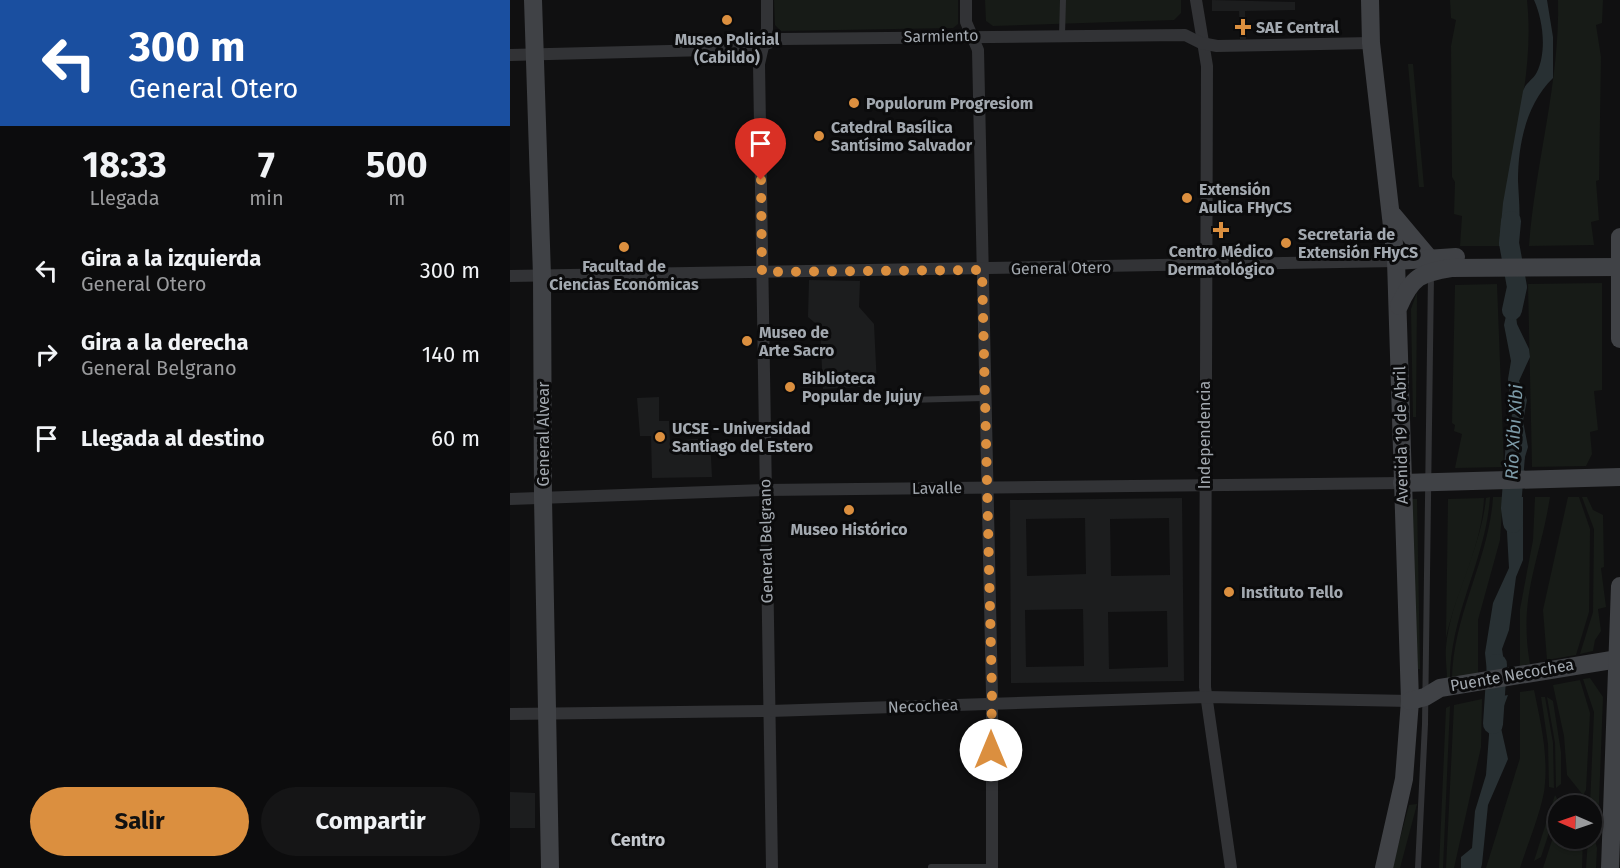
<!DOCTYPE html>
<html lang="es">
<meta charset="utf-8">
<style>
body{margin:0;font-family:"Fira Sans",sans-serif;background:#151516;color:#f1f3f6;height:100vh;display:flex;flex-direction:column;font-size:22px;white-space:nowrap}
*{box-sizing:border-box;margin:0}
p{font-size:20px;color:#9a9b9d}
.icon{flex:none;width:33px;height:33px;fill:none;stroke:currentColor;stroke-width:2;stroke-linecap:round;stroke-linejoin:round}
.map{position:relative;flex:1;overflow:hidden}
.panel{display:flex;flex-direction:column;background:#0c0c0d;width:510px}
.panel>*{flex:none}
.banner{background:#1a4fa0;color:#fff;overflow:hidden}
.needle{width:39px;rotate:272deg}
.buttons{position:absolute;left:1038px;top:795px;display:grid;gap:12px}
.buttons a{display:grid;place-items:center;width:54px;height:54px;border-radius:50%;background:#0c0c0d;box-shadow:0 2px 4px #0004,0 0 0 2px #2c2c2e;font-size:30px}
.pin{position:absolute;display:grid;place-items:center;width:51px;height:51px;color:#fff;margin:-62px -26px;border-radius:50% 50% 50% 0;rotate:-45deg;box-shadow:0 0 6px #0007}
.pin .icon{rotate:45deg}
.me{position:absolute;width:66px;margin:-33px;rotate:0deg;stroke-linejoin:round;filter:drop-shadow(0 0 4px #0008)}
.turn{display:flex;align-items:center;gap:21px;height:126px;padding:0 30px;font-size:27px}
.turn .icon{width:78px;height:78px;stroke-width:2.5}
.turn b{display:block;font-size:42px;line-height:51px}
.eta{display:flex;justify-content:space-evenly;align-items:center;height:102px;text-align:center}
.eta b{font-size:36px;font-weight:700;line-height:42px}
.action{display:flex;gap:12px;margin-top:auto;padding:12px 30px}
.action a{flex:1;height:69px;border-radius:36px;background:#db8f3f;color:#111;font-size:24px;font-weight:700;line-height:69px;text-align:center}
.action a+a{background:#151516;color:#f1f3f6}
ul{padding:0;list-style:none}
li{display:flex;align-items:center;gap:18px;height:84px;padding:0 30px}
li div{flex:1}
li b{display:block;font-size:22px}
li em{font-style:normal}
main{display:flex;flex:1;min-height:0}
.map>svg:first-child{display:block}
</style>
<main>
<section class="panel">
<div class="banner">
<div class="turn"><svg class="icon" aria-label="left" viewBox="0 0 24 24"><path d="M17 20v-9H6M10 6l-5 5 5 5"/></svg><div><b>300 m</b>General Otero</div></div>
</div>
<div class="eta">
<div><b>18:33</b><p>Llegada</p></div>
<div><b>7</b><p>min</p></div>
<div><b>500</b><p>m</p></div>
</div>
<ul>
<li><svg class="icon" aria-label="left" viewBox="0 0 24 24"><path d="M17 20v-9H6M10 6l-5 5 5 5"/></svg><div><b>Gira a la izquierda</b><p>General Otero</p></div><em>300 m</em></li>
<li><svg class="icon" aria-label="right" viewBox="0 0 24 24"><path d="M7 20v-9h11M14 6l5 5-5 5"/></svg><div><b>Gira a la derecha</b><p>General Belgrano</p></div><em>140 m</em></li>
<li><svg class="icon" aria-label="arrive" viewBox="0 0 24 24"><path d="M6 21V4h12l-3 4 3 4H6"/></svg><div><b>Llegada al destino</b></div><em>60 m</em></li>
</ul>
<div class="action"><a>Salir</a><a>Compartir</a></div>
</section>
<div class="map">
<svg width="1110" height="868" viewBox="0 0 1110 868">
<rect width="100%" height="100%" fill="#101011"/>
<!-- built -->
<g fill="#1c1d1e" fill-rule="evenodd">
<path d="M702,0L785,2V10L735,11L736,39H730L729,11H702Z"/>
<path d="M299,280L350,281L349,307L364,324L367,386L313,389L310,327L298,317Z"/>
<path d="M149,397V421H159L160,441L200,438L202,477L142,478L141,436H130L127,398Z"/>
<path d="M672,498L674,681L501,683L500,500ZM575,518L576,574L517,576L516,519ZM659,518L660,575L601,576L600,519ZM573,609L574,666L516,667L515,610ZM657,611L658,667L599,669L598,612Z"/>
<path d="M0,792L25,793V828H0Z"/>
</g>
<!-- green -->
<g fill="#171b17">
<path d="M264,0H448V24L443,28L271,31L265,25Z"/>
<path d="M475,0H671V13L664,20L483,26L476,21Z"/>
<path d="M940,0H1017C1026,83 995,163 989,246H950L952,216L944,214L945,182L942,177L941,46L946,20L941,18Z"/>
<path d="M1048,0H1093L1092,23L1086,25L1091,57L1089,180L1086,181L1089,220L1081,222L1084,245L1019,246C1025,164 1050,83 1048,0Z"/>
<path d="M898,64H903L914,187H909Z"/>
<path d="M1092,283V390L1084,391L1088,430L1080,432L1082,454L1076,466L1022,467L1018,284Z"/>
<path d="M987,284L994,467L945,468L952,434L944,431L945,425L942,423L945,285Z"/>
<path d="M907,292L906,417H903L901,309Z"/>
<path d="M980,497C976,560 940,613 940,680H937C937,669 935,658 936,647C941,595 971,550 976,498Z"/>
<path d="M983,497H993L990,540L968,620V674L942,679C943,614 979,560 983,497Z"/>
<path d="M1025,497H1040C1030,561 1008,596 1020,664L1010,666V609L1023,540Z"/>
<path d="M1058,497H1069L1080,529L1079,612L1066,655L1037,660L1033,610Z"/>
<path d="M1072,497H1077L1083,510L1093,515L1094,567L1091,568L1096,607L1088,609L1091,631L1085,640L1083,651L1070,654L1083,612L1084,529Z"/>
<path d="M974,498C972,547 946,591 936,638L938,499Z"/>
<path d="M902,499H907L910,669H905Z"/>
<path d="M1080,678L1093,697L1088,828L1082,830L1087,848L1086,868H1076L1078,839L1082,838L1083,806L1080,805L1084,712L1073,679Z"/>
<path d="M1070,680L1080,713L1076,790L1073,795L1057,775L1054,736L1043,685Z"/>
<path d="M1024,690C1031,723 1039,758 1034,792C1029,818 1018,843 1010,868H976L1010,758V692Z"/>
<path d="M1031,697H1035L1043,743L1044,788L1039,787L1038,744Z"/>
<path d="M1037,697L1043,701L1051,752V784L1046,788L1045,743Z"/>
<path d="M972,699L971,747L944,868H936L944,705Z"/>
<path d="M940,706L933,868H929L936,708Z"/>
<path d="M1045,795L1049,802L1031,857L1024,861Z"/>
<path d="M907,804L890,868H882L899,805Z"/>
<path d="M1048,822V838L1073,839L1072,868H1033Z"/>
</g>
<!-- water -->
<g fill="#283033">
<path d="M1024,0H1037L1043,37V78C1016,104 1008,145 1008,181C1009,204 1012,224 1005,246H989L993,203L1013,91C1016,82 1023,80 1027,72C1037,51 1033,20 1024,0Z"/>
<path d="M999,284H1015L1006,316L1007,324L1019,349L1020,357L1009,381L1017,400L1013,421L1018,447L1012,467H999L1002,412L998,379L1001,361L994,325L1001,293Z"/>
<path d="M995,497H1013V560L1006,577L999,630L992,649L995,669L977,672L975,653L983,603L999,568Z"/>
<path d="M998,695L989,719L998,759L978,805L972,864L971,868H951V857L962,848L965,811L976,775L979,735L977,699Z"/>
</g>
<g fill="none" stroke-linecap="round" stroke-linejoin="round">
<!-- river -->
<g stroke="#283033" stroke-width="20">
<path d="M1001,221L999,243L1007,287L1002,310"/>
<path d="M1003,523L1001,508L1006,442"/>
<path d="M983,724L987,664"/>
</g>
<!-- lane -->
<g stroke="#323336" stroke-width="6">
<path d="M552,35L553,0"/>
<path d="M396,400L474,398"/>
<path d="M421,867H482"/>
<path d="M908,868L915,724L921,275"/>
</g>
<!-- street -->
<g stroke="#323336" stroke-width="12">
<path d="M257,0V29L249,64L262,868"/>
<path d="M456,0V22L468,50L482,695V868"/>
<path d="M686,0L697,66L695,687L721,868"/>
<path d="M0,55L238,49L272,39L675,35L691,43L707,46L861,43"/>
<path d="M0,276L886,261"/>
<path d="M0,499L255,490L892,483"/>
<path d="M0,714L260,711L697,697L900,701"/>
</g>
<!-- secondary -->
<g stroke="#404246" stroke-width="18">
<path d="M23,0L32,276L33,498L40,868"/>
<path d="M860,0L861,43L886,261L900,701L894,779L874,868"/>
<path d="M883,215L920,259"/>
<path d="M1110,237V339"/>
<path d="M886,261L946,257"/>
<path d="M889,306C902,277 910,273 941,268L1109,267"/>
<path d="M892,483L1110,477"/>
<path d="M900,701L915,697L930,688L1108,659"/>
<path d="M1100,868L1110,586"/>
</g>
</g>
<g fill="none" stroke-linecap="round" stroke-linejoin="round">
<!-- route -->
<path stroke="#db8f3f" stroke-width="10" stroke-dasharray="0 18" d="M251,180L252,272L472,270L482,694L481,750"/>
</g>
<!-- markers -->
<g fill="#db8f3f" stroke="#0b0b0c" stroke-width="2">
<circle cx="217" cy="20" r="6"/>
<path d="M730 18h6v6h6v6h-6v6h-6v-6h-6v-6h6z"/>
<circle cx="344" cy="103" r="6"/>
<circle cx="309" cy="136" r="6"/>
<circle cx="677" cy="198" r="6"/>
<path d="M708 221h6v6h6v6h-6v6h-6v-6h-6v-6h6z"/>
<circle cx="776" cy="243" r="6"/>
<circle cx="114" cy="247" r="6"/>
<circle cx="237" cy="341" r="6"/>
<circle cx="280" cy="387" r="6"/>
<circle cx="150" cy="437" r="6"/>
<circle cx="339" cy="510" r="6"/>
<circle cx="719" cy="592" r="6"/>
</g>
<g text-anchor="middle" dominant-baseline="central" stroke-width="6" stroke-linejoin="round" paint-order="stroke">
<!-- poi labels -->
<g font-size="16" font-weight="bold" fill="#a3a9b0" stroke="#0b0b0c" text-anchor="start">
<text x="746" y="27">SAE Central</text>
<text x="217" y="39" text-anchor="middle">Museo Policial<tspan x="217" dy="18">(Cabildo)</tspan></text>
<text x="356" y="103">Populorum Progresiom</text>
<text x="321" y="127">Catedral Basílica<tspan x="321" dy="18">Santísimo Salvador</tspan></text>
<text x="689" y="189">Extensión<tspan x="689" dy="18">Aulica FHyCS</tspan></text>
<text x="788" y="234">Secretaria de<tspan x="788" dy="18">Extensión FHyCS</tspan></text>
<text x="711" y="251" text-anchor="middle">Centro Médico<tspan x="711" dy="18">Dermatológico</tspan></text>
<text x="114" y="266" text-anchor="middle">Facultad de<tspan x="114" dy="18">Ciencias Económicas</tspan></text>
<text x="249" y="332">Museo de<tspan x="249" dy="18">Arte Sacro</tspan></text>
<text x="292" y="378">Biblioteca<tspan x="292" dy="18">Popular de Jujuy</tspan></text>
<text x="162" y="428">UCSE - Universidad<tspan x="162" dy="18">Santiago del Estero</tspan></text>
<text x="339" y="529" text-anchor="middle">Museo Histórico</text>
<text x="731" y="592">Instituto Tello</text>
</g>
<!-- street labels -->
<g font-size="16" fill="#a3a9b0" stroke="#0b0b0c">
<text transform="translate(431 36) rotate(-1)">Sarmiento</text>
<text transform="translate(551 268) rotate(-1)">General Otero</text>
<text transform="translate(33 434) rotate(-90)">General Alvear</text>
<text transform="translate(694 435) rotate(-90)">Independencia</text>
<text transform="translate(891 435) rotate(-91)">Avenida 19 de Abril</text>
<text transform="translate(427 488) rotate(-1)">Lavalle</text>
<text transform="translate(256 541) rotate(-91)">General Belgrano</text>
<text transform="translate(1002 675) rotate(-10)">Puente Necochea</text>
<text transform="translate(413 706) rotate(-2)">Necochea</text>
</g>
<!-- water labels -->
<g font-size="18" font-style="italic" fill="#7d9ba8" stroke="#0b0b0c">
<text transform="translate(1004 432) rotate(-87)">Río Xibi Xibi</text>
</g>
<!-- neighbourhood labels -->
<g font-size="18" font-weight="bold" fill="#c3c7cd" stroke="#0b0b0c">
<text x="128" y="840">Centro</text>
</g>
</g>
</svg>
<div class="buttons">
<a><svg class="needle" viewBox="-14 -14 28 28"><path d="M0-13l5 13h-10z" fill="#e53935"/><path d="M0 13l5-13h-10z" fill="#9a9b9d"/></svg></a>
</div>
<div class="pin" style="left:251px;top:180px;background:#d93025"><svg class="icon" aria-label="arrive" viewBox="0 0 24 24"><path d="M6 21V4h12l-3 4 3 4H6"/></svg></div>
<svg class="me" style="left:481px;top:750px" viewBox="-20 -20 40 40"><circle r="19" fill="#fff"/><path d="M0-13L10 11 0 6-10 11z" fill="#db8f3f"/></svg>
</div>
</main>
